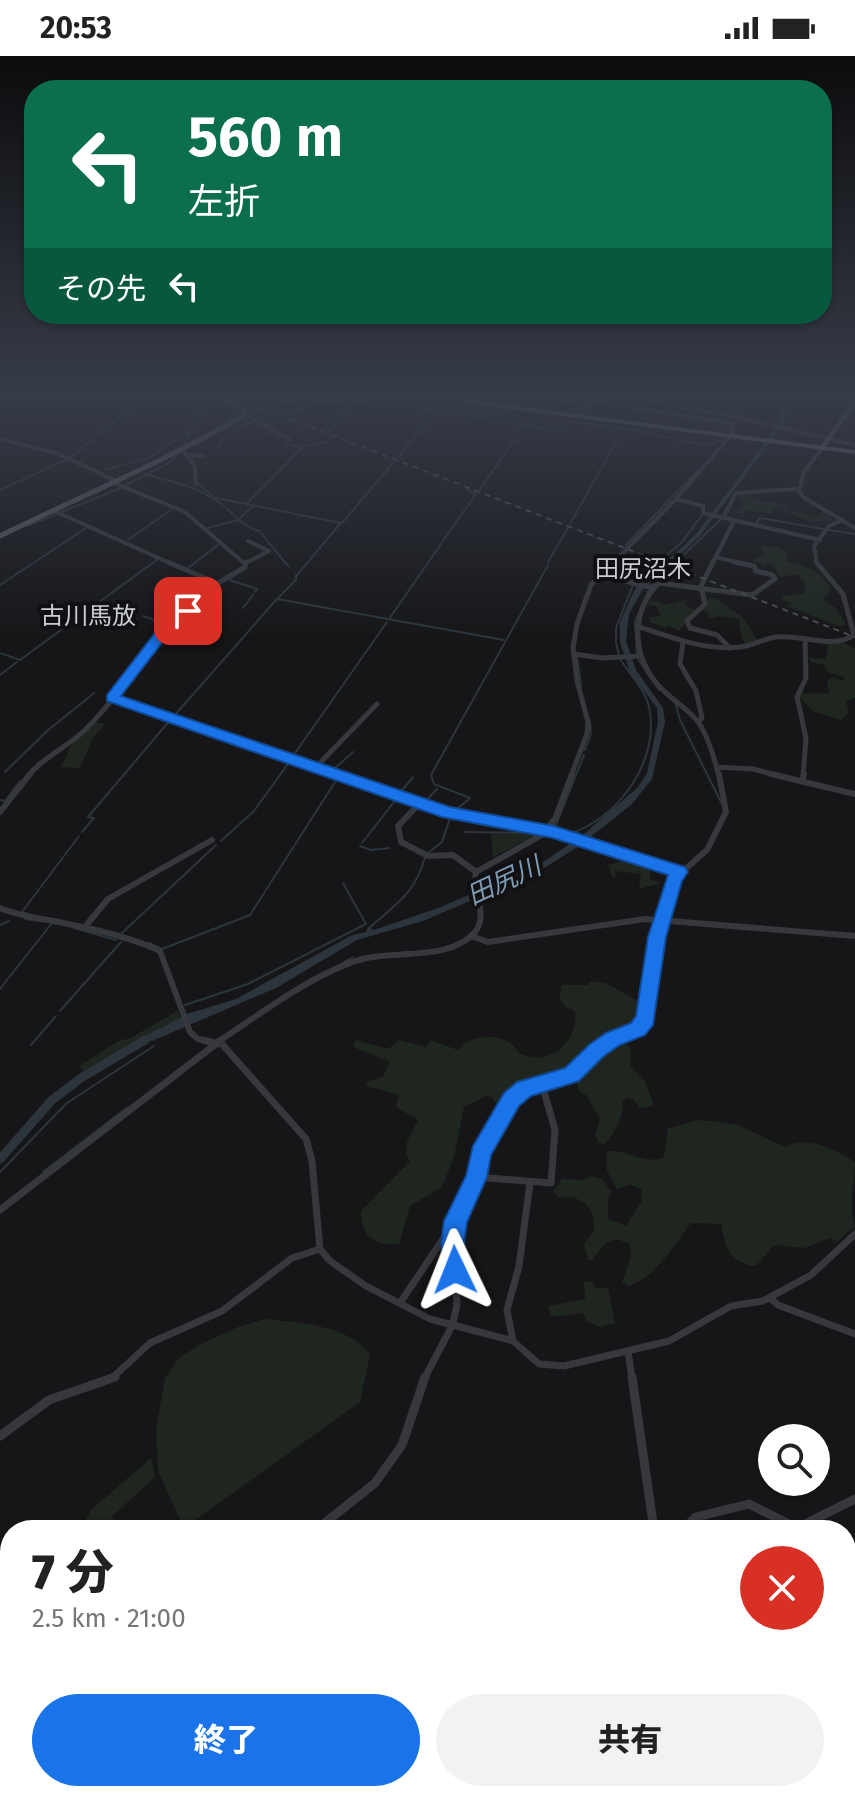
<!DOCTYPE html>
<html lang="ja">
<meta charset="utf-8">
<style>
body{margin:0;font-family:"Fira Sans","Noto Sans JP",sans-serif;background:#f2f2f2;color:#222;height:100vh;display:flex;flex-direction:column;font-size:30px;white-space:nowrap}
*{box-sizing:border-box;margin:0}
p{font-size:26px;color:#767676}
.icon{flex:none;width:44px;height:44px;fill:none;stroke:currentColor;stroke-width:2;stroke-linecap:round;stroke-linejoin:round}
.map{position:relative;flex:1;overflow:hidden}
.side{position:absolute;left:0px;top:1464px;width:856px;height:282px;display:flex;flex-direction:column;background:#fff;border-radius:32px 32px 0 0;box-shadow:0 2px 6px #0004}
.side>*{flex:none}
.hud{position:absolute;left:24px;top:24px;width:808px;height:244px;border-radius:32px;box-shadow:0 2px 6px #0004;background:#0b6e4f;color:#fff;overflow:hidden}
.controls{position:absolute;left:758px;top:1368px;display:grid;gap:16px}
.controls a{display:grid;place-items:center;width:72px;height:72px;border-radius:50%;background:#fff;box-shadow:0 2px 6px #0004;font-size:40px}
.pin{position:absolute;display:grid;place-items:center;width:68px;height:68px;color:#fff;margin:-34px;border-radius:16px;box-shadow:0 4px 12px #0006}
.me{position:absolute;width:88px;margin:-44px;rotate:358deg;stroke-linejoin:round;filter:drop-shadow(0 0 6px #0008)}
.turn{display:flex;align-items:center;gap:28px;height:168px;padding:0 32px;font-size:36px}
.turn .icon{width:104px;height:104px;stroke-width:2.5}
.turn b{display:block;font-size:56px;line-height:68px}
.then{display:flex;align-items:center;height:76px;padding:0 32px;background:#0003;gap:16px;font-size:30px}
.round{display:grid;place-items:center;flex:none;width:84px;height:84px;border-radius:42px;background:#f2f2f2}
.head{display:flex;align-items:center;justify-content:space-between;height:136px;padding:0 32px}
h1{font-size:48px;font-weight:800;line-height:60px}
.button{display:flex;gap:16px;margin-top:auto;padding:16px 32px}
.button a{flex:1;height:92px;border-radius:48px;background:#1a73e8;color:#fff;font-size:32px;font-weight:800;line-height:92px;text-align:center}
.button a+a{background:#f2f2f2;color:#222}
.status{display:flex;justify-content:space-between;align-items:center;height:56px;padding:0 40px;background:#fff;direction:ltr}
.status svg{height:22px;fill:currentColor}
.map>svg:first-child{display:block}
</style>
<div class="status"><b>20:53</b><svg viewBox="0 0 49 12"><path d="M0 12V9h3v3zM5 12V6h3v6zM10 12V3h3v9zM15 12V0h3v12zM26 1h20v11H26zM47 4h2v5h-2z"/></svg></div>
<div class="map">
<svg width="855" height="1745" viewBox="0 0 855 1745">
<rect width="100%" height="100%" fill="#161618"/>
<!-- built -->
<path fill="#222225" d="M455,345L487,350L506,352L498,363L446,355Z"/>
<!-- green -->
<g fill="#1e261f">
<path d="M737,439H751L754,444L792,449L785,452L818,462L823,454L834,465L810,466L777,452H774V458L744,454L745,461L741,463V457L730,456L741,454L746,446Z"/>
<path d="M760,491H778L787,497V505C804,509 824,516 831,534L823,543L837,553L846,569L838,570L787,550L792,548L783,544V540L805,537V527L797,518L780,521L773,509L767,507L766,510L754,505L753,502L766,500Z"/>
<path d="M716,542L742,561L758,584L746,588L742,584L739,563L720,560L708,563L709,558L703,553L708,543Z"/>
<path d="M652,544L665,549L685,544L686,549L696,555L679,575L669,569L665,572L650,566L649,561L661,560L656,550L645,548Z"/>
<path d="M816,585L844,587L855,592V642L846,645L849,657L841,664L814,656L799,641L803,629V638L829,637L827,625L832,621L843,625L844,621L827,616L824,609L811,606L808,602L826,603L828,589Z"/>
<path d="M96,666L105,668L92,684L80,712L61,711L72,688Z"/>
<path d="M491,777L538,778L493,801Z"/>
<path d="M629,803L650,810V823L661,827L639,833L641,818L615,815L616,821H612L608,809Z"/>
<path d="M590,925L606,927L638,945L637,969L596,988L569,1016L515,1030L505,1048L497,1049L492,1041L486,1040L464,1051L454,1101L442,1131L410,1150L399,1188C372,1190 362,1180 361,1155L410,1105C400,1089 411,1080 418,1064L396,1051L399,1039L366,1030L368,1025L383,1021L390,1006L353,991L356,984L388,993L399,984L426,991L430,984L458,994C467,980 495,977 510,987C515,990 517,997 524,999C552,1010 579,983 575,955L567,952L559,943L562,929H588Z"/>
<path d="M177,955L181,961L85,1018L79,1010L122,983L127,984Z"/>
<path d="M619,986L631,991L630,1010L645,1025L654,1050L640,1052L633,1043L627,1042L623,1045C623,1062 616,1075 605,1088L599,1087L595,1080L600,1063L586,1039L579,1035L576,1025C595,1015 598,993 619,986Z"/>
<path d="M699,1064L736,1068L785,1091C809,1079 835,1093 855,1106C855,1128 848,1150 855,1170L837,1186L830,1182L804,1192L774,1189L756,1210C730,1208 725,1190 721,1168L691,1167C673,1190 657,1220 629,1230L622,1226L631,1201L630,1188L617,1183L607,1186L592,1204H588L584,1188L594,1174C596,1153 582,1138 560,1142L553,1136L562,1123L583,1124L591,1120L602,1123L612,1136L608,1142V1163L626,1170L642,1144L641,1133L630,1129L617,1133L607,1115L606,1095C626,1092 644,1110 664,1101L668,1072Z"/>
<path d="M584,1226H593L595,1232H608L615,1267L600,1271L586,1265L583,1257L552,1261L548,1250L585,1243Z"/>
<path d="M265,1263C300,1267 348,1269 370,1298L360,1346L184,1472L158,1415L156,1373L165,1322L179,1302L199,1289L238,1271Z"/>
<path d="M151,1402L155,1421L111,1461L125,1474H80L92,1453Z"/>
<path d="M10,1522V1652L0,1656V1535Z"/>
<path d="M846,1624L855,1626V1705L846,1706Z"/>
<path d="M691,1736H800L790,1745H687Z"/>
</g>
<!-- water -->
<path fill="#2c353c" d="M637,529L644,531L629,558L626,585L636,614L663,652L665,666L652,723L632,748L579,790L538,816L423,865L357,884L276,932L152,985L150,978L187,958L236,943L352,879L366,876L368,871L374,874L441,851L542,807L584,778L638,731L647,717L658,666L657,652L630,616L620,586V566Z"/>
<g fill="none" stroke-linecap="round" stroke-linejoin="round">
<!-- stream -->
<g stroke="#2c353c" stroke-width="2">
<path d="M372,348L391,349"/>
<path d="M395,349L436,354"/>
<path d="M287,353H300"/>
<path d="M446,354L454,345"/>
<path d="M279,356L286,354"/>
<path d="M481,362L524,369"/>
<path d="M259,364L274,358"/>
<path d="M286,364L302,353"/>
<path d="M578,366L650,377"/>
<path d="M534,368L540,360"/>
<path d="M269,370L284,365"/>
<path d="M329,375L354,348"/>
<path d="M652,378L687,386"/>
<path d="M229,381L236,372L255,365"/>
<path d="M256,385L272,375"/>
<path d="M288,386L286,389L301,390"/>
<path d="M689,386L701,389L723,384"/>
<path d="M184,389L208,339"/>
<path d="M218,391L221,385L228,383"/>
<path d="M71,401L147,339"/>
<path d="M398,401L437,355L479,361"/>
<path d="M104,414L149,402L188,376"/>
<path d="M148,419C170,425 194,430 214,443C232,453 240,471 260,475"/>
<path d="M198,428L214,441"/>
<path d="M126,429L172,405L181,395"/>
<path d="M480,433L525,369L568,376"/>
<path d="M0,434L67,403"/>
<path d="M216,442L292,457"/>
<path d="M247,447L304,390L327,386L331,382"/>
<path d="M294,458L342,467L394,406"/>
<path d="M570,468L617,384"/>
<path d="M755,469L760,462L823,473"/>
<path d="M27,470L121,432"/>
<path d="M208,472L238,464L252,451"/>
<path d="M829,474L855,478"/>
<path d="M261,477L273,492"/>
<path d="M128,484L172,453"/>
<path d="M442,486L476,438L467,434"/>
<path d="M626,489L700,412"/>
<path d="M274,493L289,511"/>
<path d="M548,506L568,472"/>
<path d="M188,512L218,489"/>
<path d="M296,519V524L277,543L504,584"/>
<path d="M297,519L340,468"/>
<path d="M230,524L257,533L255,536"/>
<path d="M636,525L682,486L702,459"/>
<path d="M0,529L86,472"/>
<path d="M652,529L721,463"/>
<path d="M243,552L253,539"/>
<path d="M389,563L441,488"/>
<path d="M616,572L633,529"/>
<path d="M616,573V585"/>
<path d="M616,587L619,599"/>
<path d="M0,597L20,604L158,503"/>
<path d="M637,600L635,566L649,534"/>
<path d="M577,601L581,630"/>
<path d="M638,603L659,634"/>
<path d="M0,619L17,606"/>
<path d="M111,639L166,568L143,560"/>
<path d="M676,649L680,664L722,748"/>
<path d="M174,660L276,544"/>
<path d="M590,665L591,676"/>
<path d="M585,694L591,678"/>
<path d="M293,700L387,566"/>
<path d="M333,714L353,696"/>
<path d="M5,716L47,675L94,637"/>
<path d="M399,738L413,721"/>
<path d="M470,742L434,728L431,719L548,509"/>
<path d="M0,744L5,745L20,725"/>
<path d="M424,747L437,733"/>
<path d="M455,755L469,743"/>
<path d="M556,769L584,699"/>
<path d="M82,776L94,762L88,761L171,663"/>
<path d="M465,776L540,777"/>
<path d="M569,778C618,763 661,704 649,651C646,635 629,617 620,603"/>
<path d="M221,785L254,755L290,705"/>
<path d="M362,787L397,742"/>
<path d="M360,790L371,794L389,792"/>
<path d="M429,796L442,786L451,759"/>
<path d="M25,857L22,856L79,780"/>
<path d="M659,861L661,854"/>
<path d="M25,863L39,865"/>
<path d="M0,869L9,865"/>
<path d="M74,872L116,884"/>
<path d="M369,872C397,847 415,838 425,801"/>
<path d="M122,877L216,789"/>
<path d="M149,887L162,893L250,859L335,726"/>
<path d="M344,906L353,901"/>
<path d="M0,933L52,867"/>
<path d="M185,949L248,928L366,868L343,827"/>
<path d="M60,955L121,886"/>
<path d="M31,989L56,960"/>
<path d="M0,1116L67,1047L154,990"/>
<path d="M43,1116L128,1051"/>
</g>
<!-- river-far3 -->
<path stroke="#2c353c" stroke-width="4" d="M667,508L698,479L780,370L784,362L780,339"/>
<!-- river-far2 -->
<path stroke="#2c353c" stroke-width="5" d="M639,534L669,506"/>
<!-- river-far1 -->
<path stroke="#2c353c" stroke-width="7" d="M142,986L158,977"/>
<!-- river -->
<path stroke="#2c353c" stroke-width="9" d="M0,1103L52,1044L81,1022L145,984"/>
<!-- minor-far4 -->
<g stroke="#37383d" stroke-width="4">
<path d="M514,339L588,347"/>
<path d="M618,339L737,361L855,389"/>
<path d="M684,339L712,343"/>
<path d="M305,344L372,347"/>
<path d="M589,344L734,368"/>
<path d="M245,357L292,344H305L310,339"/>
<path d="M247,359L290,384"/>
<path d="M579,361L591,339"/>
<path d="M0,383L59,398L114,424"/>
<path d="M822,392L804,416L799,435L803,441L855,472"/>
<path d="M182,394L195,410L196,428"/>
<path d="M187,399L204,400"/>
<path d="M111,426L185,456L245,508"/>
<path d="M676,443L703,450V457L820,484"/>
<path d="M52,454L172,508"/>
<path d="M723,462L736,437L797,433"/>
<path d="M715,501L744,508"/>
<path d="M246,507L269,495L248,485"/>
<path d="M612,508L676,443L730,380L745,339"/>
<path d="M712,508L734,465"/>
<path d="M817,508L814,490L829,470L842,464"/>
</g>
<!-- minor-far3 -->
<g stroke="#37383d" stroke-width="5">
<path d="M168,506L218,528"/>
<path d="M713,506L701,530L705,548L687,565L690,572L717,579L730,592"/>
<path d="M599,518L653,532"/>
<path d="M637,570C670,581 704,595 740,591C752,590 763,583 776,581C801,578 832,594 854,579L843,538L816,506"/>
<path d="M683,586L680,608L696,635L702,662L698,665"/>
<path d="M574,598L602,602L640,600"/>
<path d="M112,642L338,720"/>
<path d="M316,711L377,648"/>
<path d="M716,711L753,713L780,720"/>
<path d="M28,720C43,701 68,691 86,673C117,642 143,602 170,567L186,557L200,538L245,511V506"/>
<path d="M571,720L587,678L588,666L577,625L573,592L577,568L591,529L614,506"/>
<path d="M719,720C714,702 709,683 699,667C689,653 673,645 662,633C632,603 629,557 659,527L752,539L775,523L773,519L756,515L754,510L735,506"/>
<path d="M803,720L806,682L797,641L806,622L805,583"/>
</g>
<!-- minor-far2 -->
<g stroke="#37383d" stroke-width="6">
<path d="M333,718L448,757L554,776L679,816"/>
<path d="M771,718L855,738"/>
<path d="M803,723L804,718"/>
<path d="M420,747L398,770L401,786L428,800L453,799L476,816"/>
<path d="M0,756L30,718"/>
<path d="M0,852C24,862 43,862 68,868C99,874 132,882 160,895L190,976L198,983L211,986"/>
<path d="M84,872L108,843L212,784"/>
<path d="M471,880L488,886L645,863L855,880"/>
<path d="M218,986C260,958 314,917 362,903C396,894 450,905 475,876C489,859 472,835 476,816L542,779L555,763L572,718"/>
<path d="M608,986L638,973L646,963L657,881L673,824L707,794L726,756L719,718"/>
</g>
<!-- minor-far1 -->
<g stroke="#37383d" stroke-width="7">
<path d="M203,984L218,988"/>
<path d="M221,987L306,1083L312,1105L320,1193L330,1205L366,1230L430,1263L513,1285L539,1308L564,1310L669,1285L731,1250L763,1245L811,1219L855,1178"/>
<path d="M476,1121L551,1127L555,1074L542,1028"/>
<path d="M0,1154L221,984"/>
<path d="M770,1242L778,1249L855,1278"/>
<path d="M400,1247L447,1177L454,1172"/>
<path d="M513,1285L507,1254L519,1210L530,1127"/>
<path d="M628,1295L632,1323"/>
<path d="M111,1323L150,1287L222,1255L292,1202L320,1193"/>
<path d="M424,1323L452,1270L457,1249L453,1187L456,1165L476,1121L481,1097L512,1044L524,1033L571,1019L611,984"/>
</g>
<!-- minor -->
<g stroke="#37383d" stroke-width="9">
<path d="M632,1321L654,1474"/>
<path d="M0,1380L49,1344L115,1321"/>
<path d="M316,1474L375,1427L402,1389L425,1321"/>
<path d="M683,1474L696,1461L749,1448L797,1472L855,1443"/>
<path d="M55,1745L61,1736"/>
<path d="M607,1745L611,1736"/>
</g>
<!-- major -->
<g stroke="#53555c" stroke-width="5">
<path d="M822,392L855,346"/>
<path d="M0,480C81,440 166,405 244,359L243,353L218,339"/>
</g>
<!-- highway -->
<path fill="#63666e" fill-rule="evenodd" d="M430,339H439L477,345L855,394V398L477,349Z"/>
<!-- rail -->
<path stroke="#4a4c52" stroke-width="2" stroke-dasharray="6 5" stroke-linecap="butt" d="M228,339L855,581"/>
</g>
<!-- sky -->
<linearGradient id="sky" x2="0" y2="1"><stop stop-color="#0c0c0d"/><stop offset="0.58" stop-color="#363c48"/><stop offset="1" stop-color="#363c48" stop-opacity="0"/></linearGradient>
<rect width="855" height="583" fill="url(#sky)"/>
<!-- route -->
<path fill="#1a73e8" stroke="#114b97" stroke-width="2" d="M183,552L194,555L175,570L121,640L450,751L554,770L685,811L688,816L682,825L666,881L653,969L645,979L620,989L604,1000L579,1025L531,1040L519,1050L491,1099L487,1121L467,1166L464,1187L467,1214L463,1223L455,1226L447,1223L441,1187L444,1165L466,1120L473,1090L504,1037L517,1026L565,1012L590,988L606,977L631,967L636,960L648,881L668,819L553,782L442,761L107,645V639L165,564Z"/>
<g text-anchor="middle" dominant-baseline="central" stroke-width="8" stroke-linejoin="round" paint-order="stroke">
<!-- far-quarter labels -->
<g font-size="24" fill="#c9ccd4" stroke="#111113">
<text x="643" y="513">田尻沼木</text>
<text x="88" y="560">古川馬放</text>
</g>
<!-- water labels -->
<g font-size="26" font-style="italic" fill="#7f9bb3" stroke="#111113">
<text transform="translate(504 825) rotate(-25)">田尻川</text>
</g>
</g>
</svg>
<div class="controls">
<a><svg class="icon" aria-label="search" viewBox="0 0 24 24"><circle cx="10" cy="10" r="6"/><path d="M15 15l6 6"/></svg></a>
</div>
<div class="pin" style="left:188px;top:555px;background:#d93025"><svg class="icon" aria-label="arrive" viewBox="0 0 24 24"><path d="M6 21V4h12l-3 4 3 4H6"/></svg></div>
<svg class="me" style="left:455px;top:1214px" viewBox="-20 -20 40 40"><path d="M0-17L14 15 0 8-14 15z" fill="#1a73e8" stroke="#fff" stroke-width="4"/></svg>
<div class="hud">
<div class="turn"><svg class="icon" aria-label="left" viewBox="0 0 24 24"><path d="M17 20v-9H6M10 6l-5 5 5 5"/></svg><div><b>560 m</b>左折</div></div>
<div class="then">その先<svg class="icon" aria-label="left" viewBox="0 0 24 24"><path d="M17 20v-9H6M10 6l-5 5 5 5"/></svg></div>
</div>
<section class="side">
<div class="head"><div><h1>7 分</h1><p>2.5 km · 21:00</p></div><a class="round" style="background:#d93025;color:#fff"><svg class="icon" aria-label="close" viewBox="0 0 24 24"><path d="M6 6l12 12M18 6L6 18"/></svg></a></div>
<div class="button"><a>終了</a><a>共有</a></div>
</section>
</div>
